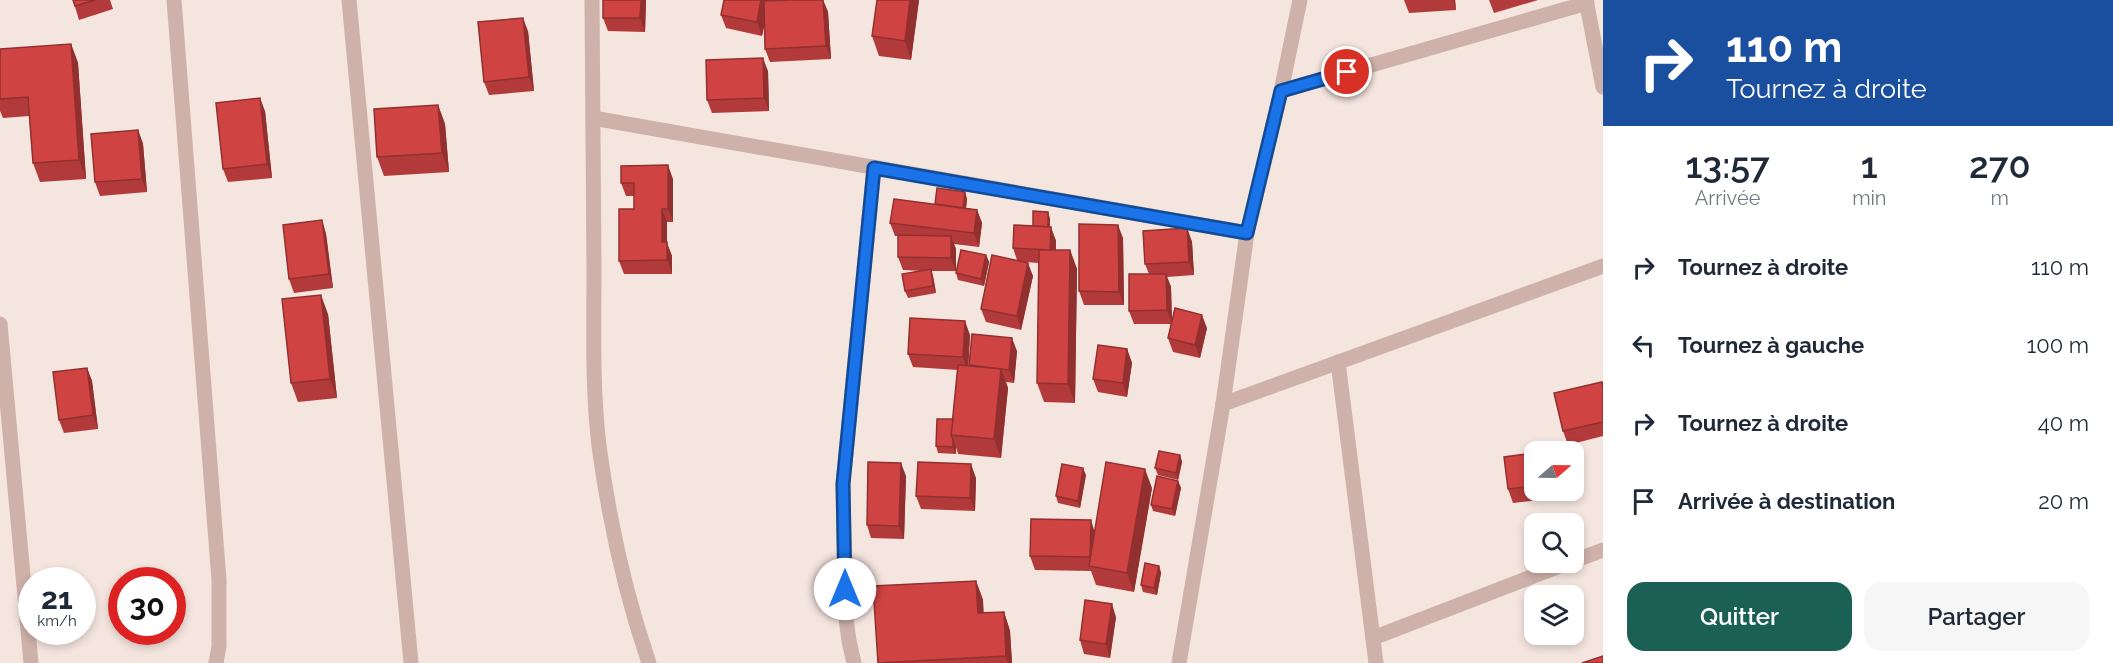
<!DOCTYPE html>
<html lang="fr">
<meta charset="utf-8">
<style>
body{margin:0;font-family:Raleway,sans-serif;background:#f6f6f7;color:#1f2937;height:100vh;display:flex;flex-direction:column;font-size:22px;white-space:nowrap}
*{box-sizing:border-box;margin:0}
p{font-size:20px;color:#747a83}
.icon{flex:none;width:33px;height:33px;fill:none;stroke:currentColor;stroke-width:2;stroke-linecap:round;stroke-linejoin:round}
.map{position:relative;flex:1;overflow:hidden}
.details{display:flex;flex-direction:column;background:#fff;width:510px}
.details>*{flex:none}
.hud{background:#1a4fa0;color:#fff;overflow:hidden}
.needle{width:39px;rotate:70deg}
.controls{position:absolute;left:1524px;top:441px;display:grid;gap:12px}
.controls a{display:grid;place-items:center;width:60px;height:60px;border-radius:12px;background:#fff;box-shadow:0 3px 9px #0003;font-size:30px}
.speed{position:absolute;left:18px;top:567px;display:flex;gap:12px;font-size:30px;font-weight:700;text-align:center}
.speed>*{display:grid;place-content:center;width:78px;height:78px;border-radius:50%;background:#fff;box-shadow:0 3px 9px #0003;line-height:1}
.speed small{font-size:15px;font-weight:400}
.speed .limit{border:9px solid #d22;background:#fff;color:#111}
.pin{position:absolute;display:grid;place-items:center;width:51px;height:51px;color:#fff;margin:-26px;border:3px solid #fff;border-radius:50%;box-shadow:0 2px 6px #0007}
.me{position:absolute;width:66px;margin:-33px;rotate:0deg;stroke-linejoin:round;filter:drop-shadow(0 0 4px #0008)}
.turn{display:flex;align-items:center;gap:21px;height:126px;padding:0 24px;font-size:27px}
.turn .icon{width:78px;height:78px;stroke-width:2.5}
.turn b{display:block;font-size:42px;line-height:51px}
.eta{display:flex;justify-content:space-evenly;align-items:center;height:102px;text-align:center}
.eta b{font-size:36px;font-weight:600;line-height:42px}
.action{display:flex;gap:12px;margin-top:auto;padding:12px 24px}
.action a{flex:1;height:69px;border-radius:18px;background:#1b6054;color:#fff;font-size:24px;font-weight:600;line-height:69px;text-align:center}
.action a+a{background:#f6f6f7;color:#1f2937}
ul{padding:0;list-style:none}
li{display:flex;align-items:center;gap:18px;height:78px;padding:0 24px}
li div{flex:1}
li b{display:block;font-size:22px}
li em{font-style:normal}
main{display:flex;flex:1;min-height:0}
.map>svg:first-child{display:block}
</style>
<main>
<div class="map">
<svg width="1603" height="663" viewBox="0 0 1603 663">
<rect width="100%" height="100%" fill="#f5e5df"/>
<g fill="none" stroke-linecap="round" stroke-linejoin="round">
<!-- minor -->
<g stroke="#ceb1a9" stroke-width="15">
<path d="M174,0L219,580V646L216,663"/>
<path d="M349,0L411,663"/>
<path d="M592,0C593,90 593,179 594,269C594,328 592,387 599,446C609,520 625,593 649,663"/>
<path d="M1586,0L1603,87"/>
<path d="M1281,91L1587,3"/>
<path d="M593,118L1247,233"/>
<path d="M0,324L31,663"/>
<path d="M1338,362L1376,663"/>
<path d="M1223,404L1603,266"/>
<path d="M1574,561L1603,550"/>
<path d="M1373,638L1570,562"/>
<path d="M854,663L849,641L845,611L843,484L874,168"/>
<path d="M1179,663L1223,404L1247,233L1281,91L1300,0"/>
</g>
</g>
<!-- wall -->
<g fill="#b23a3a">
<path d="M73,0H110L113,9L79,20Z"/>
<path d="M646,0L645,32L608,31L603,18Z"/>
<path d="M724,0H769V1L823,0L828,12L831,59L770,62L765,49V22L762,36L726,28L721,15Z"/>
<path d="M877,0H919L911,60L879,56L872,36Z"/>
<path d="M1404,0H1455L1456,10L1409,13Z"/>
<path d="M1489,0H1538L1494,13Z"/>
<path d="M528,31L534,91L489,95L484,82Z"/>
<path d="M71,44L78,63L86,179L40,182L33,163L29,116L3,118L0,111V49Z"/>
<path d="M768,71L769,111L712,113L707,100Z"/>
<path d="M438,105L445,124L449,172L384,176L377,157Z"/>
<path d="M265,111L272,178L228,182L223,169Z"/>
<path d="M138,130L143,144L147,192L100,196L95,182Z"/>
<path d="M673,179V222H667V243L672,256V274H624L619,261L634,209V196H626L621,183Z"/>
<path d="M965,192L967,199L966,208L977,210L982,223L979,247L954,244L956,249V271H931L933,276L936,293L908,298L905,291L924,271L903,270L898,257V236H895L890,223Z"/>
<path d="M1048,212L1050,219V227L1056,241V250H1070L1077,269L1075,403L1044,402L1037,383L1039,263L1025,262L1033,276L1021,330L986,322L981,309L1017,260L1013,248L1033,226Z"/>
<path d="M322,220L326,234L333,288L294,293L289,279Z"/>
<path d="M1187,228L1192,242L1194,275L1167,277L1171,287L1172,322L1207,328L1200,358L1173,352L1168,338L1171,324H1134L1129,311L1149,274L1145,264Z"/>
<path d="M1123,238L1124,305H1084L1079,291Z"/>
<path d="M986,255L989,262L984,286L958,280L956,273Z"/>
<path d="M328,314L337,398L298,402L291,383Z"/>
<path d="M970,335L968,366L1017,351L1014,383L1006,382L1008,388L1001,458L958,454L956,447V454L938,453L936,446L953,419L958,370L913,367L908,354Z"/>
<path d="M1127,349L1132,363L1127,397L1098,392L1093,379Z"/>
<path d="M87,368L92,381L98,429L64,433L59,420Z"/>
<path d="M1603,385V436L1568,445L1563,431Z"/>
<path d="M1534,453V490H1566L1567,497L1513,503L1508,489Z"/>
<path d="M1180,455L1182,462L1178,480L1158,475L1155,468Z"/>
<path d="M1086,475L1080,508L1058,503L1056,496Z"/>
<path d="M906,476L904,539L871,538L867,525Z"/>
<path d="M976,478L975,511L921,509L916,496Z"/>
<path d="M1178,481L1181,488L1175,516L1153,511L1151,505Z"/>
<path d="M1152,488L1134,592L1096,585L1091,571L1035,570L1030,556L1095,531Z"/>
<path d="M1159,566L1161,573L1157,595L1143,592L1141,585Z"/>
<path d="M976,581L983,600V613L1004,612L1010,631L1012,663H878Z"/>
<path d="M1116,617L1110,658L1084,654L1080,640Z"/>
</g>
<!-- shaded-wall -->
<g fill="#91302f">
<path d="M641,0H646L645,32L640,18Z"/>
<path d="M761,0H769L762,36L757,22Z"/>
<path d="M823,0L828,12L831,59L826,46Z"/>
<path d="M910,0H919L911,60L905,41Z"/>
<path d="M1453,0H1455L1456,10Z"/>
<path d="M523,18L528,31L534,91L529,77Z"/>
<path d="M71,44L78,63L86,179L79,160Z"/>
<path d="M763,58L768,71L769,111L764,98Z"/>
<path d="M260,98L265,111L272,178L267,164Z"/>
<path d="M438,105L445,124L449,172L442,153Z"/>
<path d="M138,130L143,144L147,192L142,179Z"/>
<path d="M668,165L673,179V222L668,209Z"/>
<path d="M965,192L967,199L965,216L963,209Z"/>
<path d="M662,209L667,222V243L672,256V274L662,242Z"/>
<path d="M977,210L982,223L979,247L974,233Z"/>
<path d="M1048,212L1050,219V236L1048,229Z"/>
<path d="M322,220L326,234L333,288L329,274Z"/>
<path d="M1118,225L1123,238L1124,305L1119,292Z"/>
<path d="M1051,227L1056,241L1055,264L1050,250Z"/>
<path d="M1187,228L1192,242L1194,275L1189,262Z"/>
<path d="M951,236L956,249V271L951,258Z"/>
<path d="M1070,250L1077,269L1075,403L1068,384Z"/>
<path d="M986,255L989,262L984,286L981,279Z"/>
<path d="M1028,263L1033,276L1021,330L1017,316Z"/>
<path d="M931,269L933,276L936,293L933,286Z"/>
<path d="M1166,274L1171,287L1172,324L1167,310Z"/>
<path d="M321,295L328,314L337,398L330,379Z"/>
<path d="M1202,315L1207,328L1200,358L1195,345Z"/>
<path d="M965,321L970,335L968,371L963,357Z"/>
<path d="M1012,338L1017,351L1014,383L1009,370Z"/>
<path d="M1127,349L1132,363L1127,397L1123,383Z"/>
<path d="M87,368L92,381L98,429L93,415Z"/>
<path d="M1001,369L1008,388L1001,458L994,439Z"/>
<path d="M953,440L956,447V454L953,447Z"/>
<path d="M1180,455L1182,462L1178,480L1176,473Z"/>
<path d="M901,463L906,476L904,539L899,526Z"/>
<path d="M971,464L976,478L975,511L970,498Z"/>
<path d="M1083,468L1086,475L1080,508L1078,501Z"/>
<path d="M1145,469L1152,488L1134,592L1127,573Z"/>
<path d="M1178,481L1181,488L1175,516L1172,509Z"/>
<path d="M1091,520L1095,533L1090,557Z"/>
<path d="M1159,566L1161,573L1157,595L1154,588Z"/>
<path d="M976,581L983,600L985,632L978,613Z"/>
<path d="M1112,604L1116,617L1110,658L1106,644Z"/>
<path d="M1004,612L1010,631L1012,663H1008L1006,656Z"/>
</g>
<!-- building -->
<g fill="#cf4443" stroke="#91302f" stroke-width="1.5">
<path d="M73,0H95L75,6Z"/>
<path d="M603,0H641L640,18H603Z"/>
<path d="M724,0H761L757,22L721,15Z"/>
<path d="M791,0H823L826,46L765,49L764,1Z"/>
<path d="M877,0H910L905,41L872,36Z"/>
<path d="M523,18L529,77L484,82L478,22Z"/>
<path d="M71,44L79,160L33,163L28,97L0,99V49Z"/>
<path d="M763,58L764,98L707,100L706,60Z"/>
<path d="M260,98L267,164L223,169L216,103Z"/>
<path d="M438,105L442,153L377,157L374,109Z"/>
<path d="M138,130L142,179L95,182L91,134Z"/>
<path d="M668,165V209H662V242H667V260L619,261V209H634V183H621V166Z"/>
<path d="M937,188L965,192L963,208L935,204Z"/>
<path d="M894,199L977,210L974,233L890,223Z"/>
<path d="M1033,211L1048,212V227L1033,226Z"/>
<path d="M322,220L329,274L289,279L283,225Z"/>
<path d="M1079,224L1118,225L1119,292L1079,291Z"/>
<path d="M1014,225L1051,227L1050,250L1013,248Z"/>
<path d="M1187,228L1189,262L1145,264L1143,231Z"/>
<path d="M898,235L951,236V258L898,257Z"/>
<path d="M961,250L986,255L981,279L956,273Z"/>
<path d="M1039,250H1070L1068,384L1037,383Z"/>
<path d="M992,255L1028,263L1017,316L981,309Z"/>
<path d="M931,269L933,286L905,291L902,274Z"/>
<path d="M1129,274H1166L1167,310L1129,311Z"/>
<path d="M321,295L330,379L291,383L282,299Z"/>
<path d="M1175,308L1202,315L1195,345L1168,338Z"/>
<path d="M910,318L965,321L963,357L908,354Z"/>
<path d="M972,334L1012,338L1009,370L969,365Z"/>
<path d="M1098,345L1127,349L1123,383L1093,379Z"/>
<path d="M958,365L1001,369L994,439L951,435Z"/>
<path d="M87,368L93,415L59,420L53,372Z"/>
<path d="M1602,382L1603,386V422L1563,431L1554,393Z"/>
<path d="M937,419H953L951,435L953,440V447L936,446Z"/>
<path d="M1159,451L1180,455L1176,473L1155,468Z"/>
<path d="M1534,453V486L1508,489L1504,457Z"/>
<path d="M868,462L901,463L899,526L867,525Z"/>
<path d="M918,462L971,464L970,498L916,496Z"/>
<path d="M1106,462L1145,469L1127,573L1089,566Z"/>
<path d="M1062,464L1083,468L1078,501L1056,496Z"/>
<path d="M1157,476L1178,481L1172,509L1151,505Z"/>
<path d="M1031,519L1091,520L1090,557L1030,556Z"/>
<path d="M1145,563L1159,566L1154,588L1141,585Z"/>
<path d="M976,581L978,613L1004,612L1006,656L878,663L873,586Z"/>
<path d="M1085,600L1112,604L1106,644L1080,640Z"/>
<path d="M1603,656V663H1582Z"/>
</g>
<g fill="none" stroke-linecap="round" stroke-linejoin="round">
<defs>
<path id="route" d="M845,589L843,484L874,168L1247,233L1281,91L1347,72"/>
</defs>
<!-- route casing -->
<use href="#route" stroke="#114b97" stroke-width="15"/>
<!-- route -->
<use href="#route" stroke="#1a73e8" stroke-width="10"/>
</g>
</svg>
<div class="controls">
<a><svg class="needle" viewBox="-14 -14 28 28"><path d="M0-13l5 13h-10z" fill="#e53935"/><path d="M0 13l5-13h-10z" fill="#747a83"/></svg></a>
<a><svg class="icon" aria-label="search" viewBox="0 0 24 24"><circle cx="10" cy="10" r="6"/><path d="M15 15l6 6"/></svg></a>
<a><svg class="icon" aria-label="layers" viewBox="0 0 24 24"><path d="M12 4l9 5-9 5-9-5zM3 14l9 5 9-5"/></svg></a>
</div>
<div class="speed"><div>21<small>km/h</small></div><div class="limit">30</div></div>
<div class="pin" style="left:1347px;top:72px;background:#d93025"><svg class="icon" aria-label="arrive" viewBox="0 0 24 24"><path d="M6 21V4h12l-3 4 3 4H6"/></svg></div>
<svg class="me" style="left:845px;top:589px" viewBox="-20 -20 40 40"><circle r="19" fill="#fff"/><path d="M0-13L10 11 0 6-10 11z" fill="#1a73e8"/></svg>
</div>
<section class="details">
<div class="hud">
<div class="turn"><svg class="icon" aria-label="right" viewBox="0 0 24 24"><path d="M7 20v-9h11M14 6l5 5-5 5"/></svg><div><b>110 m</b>Tournez à droite</div></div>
</div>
<div class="eta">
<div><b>13:57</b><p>Arrivée</p></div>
<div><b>1</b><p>min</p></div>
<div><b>270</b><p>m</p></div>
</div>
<ul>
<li><svg class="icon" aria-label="right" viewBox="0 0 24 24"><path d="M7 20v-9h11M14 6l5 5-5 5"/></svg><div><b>Tournez à droite</b></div><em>110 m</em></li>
<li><svg class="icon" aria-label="left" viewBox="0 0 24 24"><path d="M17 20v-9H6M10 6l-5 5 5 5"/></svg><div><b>Tournez à gauche</b></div><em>100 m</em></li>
<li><svg class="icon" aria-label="right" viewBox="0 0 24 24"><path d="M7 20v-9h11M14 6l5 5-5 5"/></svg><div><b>Tournez à droite</b></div><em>40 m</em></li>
<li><svg class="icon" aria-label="arrive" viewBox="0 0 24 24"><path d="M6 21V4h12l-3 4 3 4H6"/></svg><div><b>Arrivée à destination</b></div><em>20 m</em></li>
</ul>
<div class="action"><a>Quitter</a><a>Partager</a></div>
</section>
</main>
